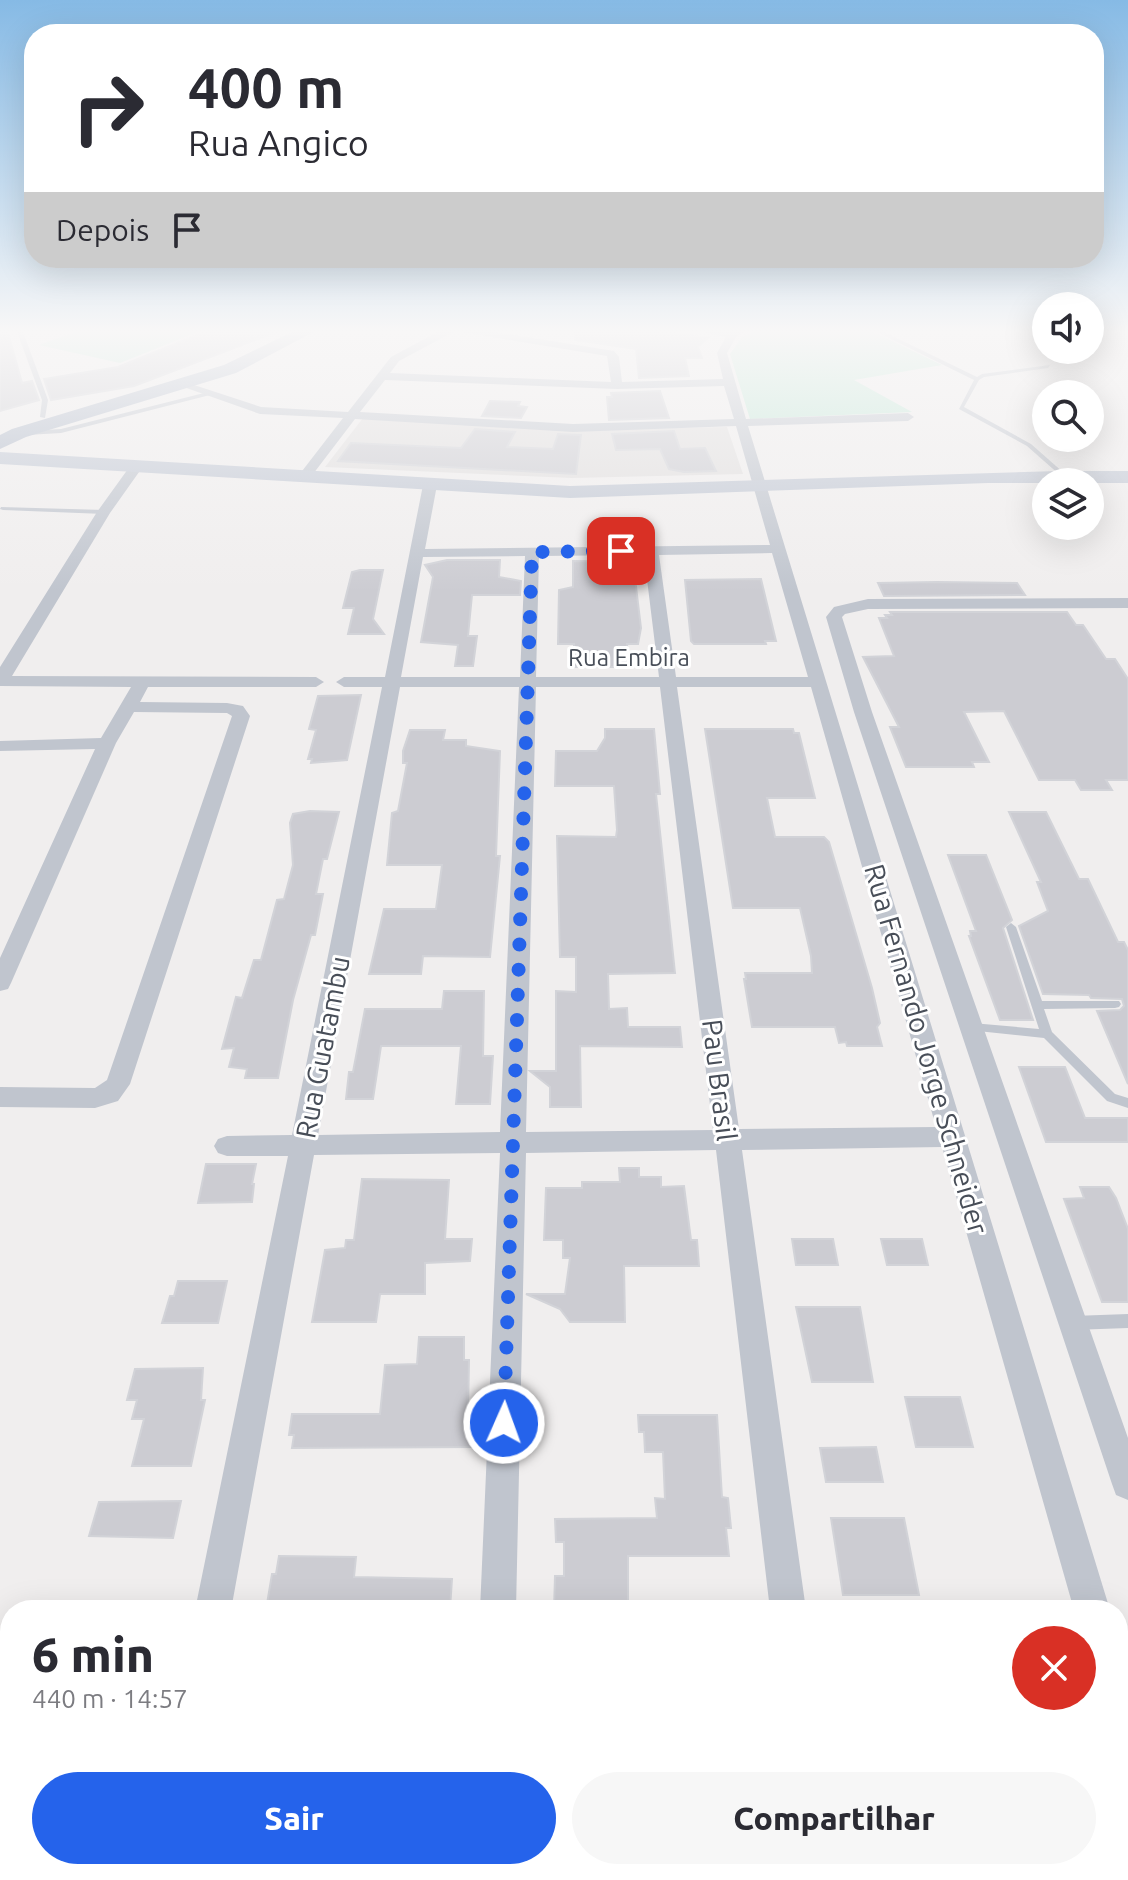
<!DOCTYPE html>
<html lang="pt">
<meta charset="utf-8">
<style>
body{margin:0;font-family:Ubuntu,sans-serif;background:#f7f7f7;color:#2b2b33;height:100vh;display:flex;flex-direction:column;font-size:30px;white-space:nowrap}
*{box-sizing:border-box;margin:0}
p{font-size:26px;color:#7c7c81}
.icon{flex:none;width:44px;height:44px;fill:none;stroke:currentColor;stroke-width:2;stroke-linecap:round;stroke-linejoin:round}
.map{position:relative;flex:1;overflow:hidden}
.panel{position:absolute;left:0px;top:1600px;width:1128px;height:280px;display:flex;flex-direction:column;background:#fff;border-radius:32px 32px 0 0;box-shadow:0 8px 32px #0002}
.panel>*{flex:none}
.top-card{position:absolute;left:24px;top:24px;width:1080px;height:244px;border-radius:32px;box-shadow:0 8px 32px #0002;background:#fff;color:#2b2b33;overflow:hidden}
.tools{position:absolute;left:1032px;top:292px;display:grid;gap:16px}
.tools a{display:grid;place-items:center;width:72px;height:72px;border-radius:50%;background:#fff;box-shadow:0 8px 32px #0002;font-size:40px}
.pin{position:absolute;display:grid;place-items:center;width:68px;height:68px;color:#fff;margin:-34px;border-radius:16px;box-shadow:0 4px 12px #0006}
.me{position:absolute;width:88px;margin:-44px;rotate:2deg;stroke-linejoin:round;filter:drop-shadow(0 0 6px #0008)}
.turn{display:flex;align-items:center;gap:28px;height:168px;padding:0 32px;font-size:36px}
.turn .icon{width:104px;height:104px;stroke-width:2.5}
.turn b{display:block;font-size:56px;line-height:68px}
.then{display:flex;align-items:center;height:76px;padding:0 32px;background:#0003;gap:16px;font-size:30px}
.round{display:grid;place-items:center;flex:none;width:84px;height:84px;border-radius:42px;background:#f7f7f7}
.summary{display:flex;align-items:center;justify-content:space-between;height:136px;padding:0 32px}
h1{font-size:48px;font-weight:800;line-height:60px}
.cta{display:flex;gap:16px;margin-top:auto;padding:16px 32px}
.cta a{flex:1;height:92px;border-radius:48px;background:#2563eb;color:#fff;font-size:32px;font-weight:800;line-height:92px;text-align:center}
.cta a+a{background:#f7f7f7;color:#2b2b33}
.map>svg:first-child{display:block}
</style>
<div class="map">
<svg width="1128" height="1880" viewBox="0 0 1128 1880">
<rect width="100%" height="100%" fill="#f0eeee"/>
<!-- education -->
<path fill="#e1dfdf" d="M363,418L572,430L727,427L743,474L572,478L325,467Z"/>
<!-- green -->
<g fill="#c1e8d7">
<path d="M84,329H205L120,363L39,345Z"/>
<path d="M760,329H867L942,365L854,380L912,412L750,419L730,354L742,337Z"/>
</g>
<!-- building -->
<g fill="#ccccd2" stroke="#d2d3d8" stroke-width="2">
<path d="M0,329H7L22,383L32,381L39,400L0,411Z"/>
<path d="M212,329L279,331L134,386L51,400L44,379L118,367Z"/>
<path d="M575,329H646L708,338L698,347L702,358H685L689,376L639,378L636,349L575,340Z"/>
<path d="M660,391L669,418L609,420L607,397H612L611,393Z"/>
<path d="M490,401L520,402L518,406L527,407L521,418L482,416Z"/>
<path d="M475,429L515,432L507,447L553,449L558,434L581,435L576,474L338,461L351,443L461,448Z"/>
<path d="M674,431L680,449L705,448L716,471L684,472L669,469L660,449L616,450L612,434Z"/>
<path d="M447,560H500L499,577L521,581L520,595H472L468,636H477L473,666H455L458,645L421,642L433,577L425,565Z"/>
<path d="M573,561L633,562L641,628L638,644H627L629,667H574V644H558L559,590L573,587Z"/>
<path d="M360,570H383L373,619L384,634H348L354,608H343L352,572Z"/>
<path d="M761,579L776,641H765L766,644H694L691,641L685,580Z"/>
<path d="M937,582L1017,583L1025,595L884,596L878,583Z"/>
<path d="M890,612H1067L1076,625H1083L1106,659H1115L1128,679V780H1106L1112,790H1081L1075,780H1039L1004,711L964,712L989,762H972L974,767H906L890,727H899L863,657L894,656L879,618H887L885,615H892Z"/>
<path d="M361,695L347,760L311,763L312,759H308L316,730L309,729L318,696Z"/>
<path d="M605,729H654L660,794H656L675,973L608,974L609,1009L627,1008L628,1027H680L682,1047L580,1046L581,1107H550V1087L530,1071H556V991L576,992V957H560L557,836L616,837L617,830L614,786H555L556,751H597L605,738Z"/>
<path d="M705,729H793L794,733H799L815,798H767L775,837H824L829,842L872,988L880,1023L877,1027L882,1046H847L846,1042L839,1043L835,1027H752L744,979H746L745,973H812L811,956L800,908H733Z"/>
<path d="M410,730H445L443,740H466V746L500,751L496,856H500L490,957L423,956L421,974H369L384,909H436L442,865H387L392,813L398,811L407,763H403V751Z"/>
<path d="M310,811L339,812L327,859H323L316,894H323L315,935H311L293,1000L278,1078H245L247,1069L229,1067L234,1048L222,1049L236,997L242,998L254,960H261L277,900L284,899L293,865L290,823L293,814Z"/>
<path d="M1009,812H1046L1079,879H1088L1118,942H1124L1128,950V1084L1097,1011L1120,1010L1124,1006L1122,999L1091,998L1089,995L1043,994L1019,926L1048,911L1037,882H1041Z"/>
<path d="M948,855H986L1012,920L1003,928L1033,1020H1000L969,936H971L970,931H976Z"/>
<path d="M444,991H484L483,1056H493L490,1104H456L461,1046H381L373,1099H346L349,1072H353L365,1009H442Z"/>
<path d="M1019,1067H1065L1085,1118H1128V1142H1046Z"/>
<path d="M206,1164H256L252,1184H254L252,1202L198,1203Z"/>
<path d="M619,1168H639V1177H661V1187L684,1186L691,1240H697L699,1266H624L625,1322H570L560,1309L526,1294H565L570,1258H563V1240H544L546,1188H582V1182H620Z"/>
<path d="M362,1179L449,1180L445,1239H472L470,1261L425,1263V1294H380L376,1322H312L325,1250L345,1248L346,1240H354Z"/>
<path d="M1080,1187H1109L1116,1198L1128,1229V1302H1102L1064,1199L1084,1198Z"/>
<path d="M792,1239H833L838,1265H796Z"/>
<path d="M881,1239H922L928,1265H887Z"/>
<path d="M178,1281H227L218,1323H162L170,1296H174Z"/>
<path d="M796,1307H860L873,1382H812Z"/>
<path d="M419,1337H464V1360H469L468,1414H477L476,1447L292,1448L294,1435H289L292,1414H380L385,1365L417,1364Z"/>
<path d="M203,1368L201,1400H205L191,1466H132L144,1419H132L137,1400H127L135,1369Z"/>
<path d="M905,1397H960L973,1447H916Z"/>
<path d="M638,1415H717L722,1497L728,1498L731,1528H726L729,1556H628V1608L554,1610L555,1576H564V1542H556L555,1519L657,1518L655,1498L665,1499L663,1452H645L644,1432H639Z"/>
<path d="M876,1447L883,1482H826L820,1448Z"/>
<path d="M181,1501L173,1538L89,1536L99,1502Z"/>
<path d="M831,1518H904L919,1595H843Z"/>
<path d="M279,1556L356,1557L354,1577L452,1579L450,1609L266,1610L272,1574H276Z"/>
</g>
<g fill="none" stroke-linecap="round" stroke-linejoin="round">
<!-- service -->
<g fill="#c0c5ce" fill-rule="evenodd">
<path d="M16,329H22L48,400L45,418L40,417L42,400Z"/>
<path d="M871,329H878L977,377L982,374L1050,365L1048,368L984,377L979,380L964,407L1031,444L1065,474V476H1061L1027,446L959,409L974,380Z"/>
<path d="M208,392L210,395L61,433L27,435L24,433L27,431L61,429Z"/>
<path d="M1,507L104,510L107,512L104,514L3,510L0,509Z"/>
<path d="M1011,923L1016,927L1042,1001H1119L1121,1004L1119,1007L1115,1008L1044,1009L1052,1032L1115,1094L1128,1098V1108L1107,1101L1044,1038L968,1030L966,1027L968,1024L972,1023L1039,1029L1006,927Z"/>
<path d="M1128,1314V1328L1073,1330L1068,1328L1066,1323L1068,1318L1073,1316Z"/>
</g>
<!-- minor -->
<g fill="#c0c5ce" fill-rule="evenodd">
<path d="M443,329H477L614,351L619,357L622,382L723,379L717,353L726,337L688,329L731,332L751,329L736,337L727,353L746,419L908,413L914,417L908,421L748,426L1110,1610H1074L942,1147L742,1150L806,1610H770L716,1150L526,1153L516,1610H480L500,1153L314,1155L231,1610H195L288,1156H227L218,1153L214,1146L218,1139L227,1136L292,1135L382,687H344L336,682L344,677H385L423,485L430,481L437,485L425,549L770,545L736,426L573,432L355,419L310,478L305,479L299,475L343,418L260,414L178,385L188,383L261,407L348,412L391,357ZM455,331L607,356L611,382L390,373L399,361ZM385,380L617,389L724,386L734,419L573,424L360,412ZM772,553L808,677H676L659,555ZM644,555L659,677H536L539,556ZM525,556L520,677H401L423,557ZM400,687H519L500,1132L318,1135ZM536,687H660L713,1130L526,1132ZM677,687H811L936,1127L739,1129Z"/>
<path d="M138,461L144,465L110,513L12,676L316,677L324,682L316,687H148L140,702L227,703L243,706L250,716L130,1084L118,1101L95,1108L0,1107V1087L95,1088L107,1080L232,716L227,713L134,712L116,743L11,983L8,989L0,991V958L95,749L0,751V741L101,738L131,687L0,686V667L97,512L133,462Z"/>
<path d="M1128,598V608L868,609L845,614L842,617L872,712L1128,1438V1500L1116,1495L1112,1484L854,712L826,617L834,607L868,599Z"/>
<path d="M1118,1679L1128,1683V1750L1118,1746Z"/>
<path d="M143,1870H183L181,1880H141Z"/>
<rect x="469" y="1870" width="40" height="10"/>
<path d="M802,1870H842L843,1880H803Z"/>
</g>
<!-- secondary -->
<path fill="#c2c8d4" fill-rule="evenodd" d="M0,452L570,486L1058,471H1128V483H988L570,498L0,464Z"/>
<!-- primary -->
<path fill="#b0b9c9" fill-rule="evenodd" d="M298,329H319L236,373L26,437L0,449V435L12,429L224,365Z"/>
</g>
<!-- sky -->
<linearGradient id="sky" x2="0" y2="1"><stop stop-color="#86bae5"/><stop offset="0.56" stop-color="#f8f7f7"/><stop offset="1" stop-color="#f8f7f7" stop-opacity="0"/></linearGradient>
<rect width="1128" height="592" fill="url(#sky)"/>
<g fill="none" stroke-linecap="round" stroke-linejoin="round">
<!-- route -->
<path stroke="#2563eb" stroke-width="14" stroke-dasharray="0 25.2" d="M504,1423L532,552L621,551"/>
</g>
<g text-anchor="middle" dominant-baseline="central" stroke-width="6" stroke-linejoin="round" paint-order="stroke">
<!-- far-street labels -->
<g font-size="24" fill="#484e58" stroke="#fff">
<text x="629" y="657">Rua Embira</text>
</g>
<!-- street labels -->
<g font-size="28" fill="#484e58" stroke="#fff">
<text transform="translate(322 1047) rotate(-79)">Rua Guatambu</text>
<text transform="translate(927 1049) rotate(74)">Rua Fernando Jorge Schneider</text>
<text transform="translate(720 1080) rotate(83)">Pau Brasil</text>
</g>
</g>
</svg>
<div class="tools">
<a><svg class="icon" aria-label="sound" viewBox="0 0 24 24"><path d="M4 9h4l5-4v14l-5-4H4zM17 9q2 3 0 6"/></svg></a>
<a><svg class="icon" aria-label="search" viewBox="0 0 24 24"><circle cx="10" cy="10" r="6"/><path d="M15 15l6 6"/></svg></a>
<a><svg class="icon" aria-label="layers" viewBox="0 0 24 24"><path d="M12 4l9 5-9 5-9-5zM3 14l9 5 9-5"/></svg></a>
</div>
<div class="pin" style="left:621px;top:551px;background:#d93025"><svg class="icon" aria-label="arrive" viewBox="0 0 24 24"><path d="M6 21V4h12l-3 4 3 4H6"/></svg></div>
<svg class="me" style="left:504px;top:1423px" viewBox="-20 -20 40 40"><circle r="17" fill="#2563eb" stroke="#fff" stroke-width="3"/><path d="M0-11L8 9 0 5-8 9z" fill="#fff"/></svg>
<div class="top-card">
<div class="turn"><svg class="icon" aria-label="right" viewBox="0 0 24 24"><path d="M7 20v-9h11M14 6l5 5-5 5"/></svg><div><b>400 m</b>Rua Angico</div></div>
<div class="then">Depois<svg class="icon" aria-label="arrive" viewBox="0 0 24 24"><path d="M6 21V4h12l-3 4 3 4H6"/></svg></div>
</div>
<section class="panel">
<div class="summary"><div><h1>6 min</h1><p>440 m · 14:57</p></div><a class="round" style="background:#d93025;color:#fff"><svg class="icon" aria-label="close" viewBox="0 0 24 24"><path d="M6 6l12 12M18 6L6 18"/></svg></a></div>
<div class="cta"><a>Sair</a><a>Compartilhar</a></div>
</section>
</div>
